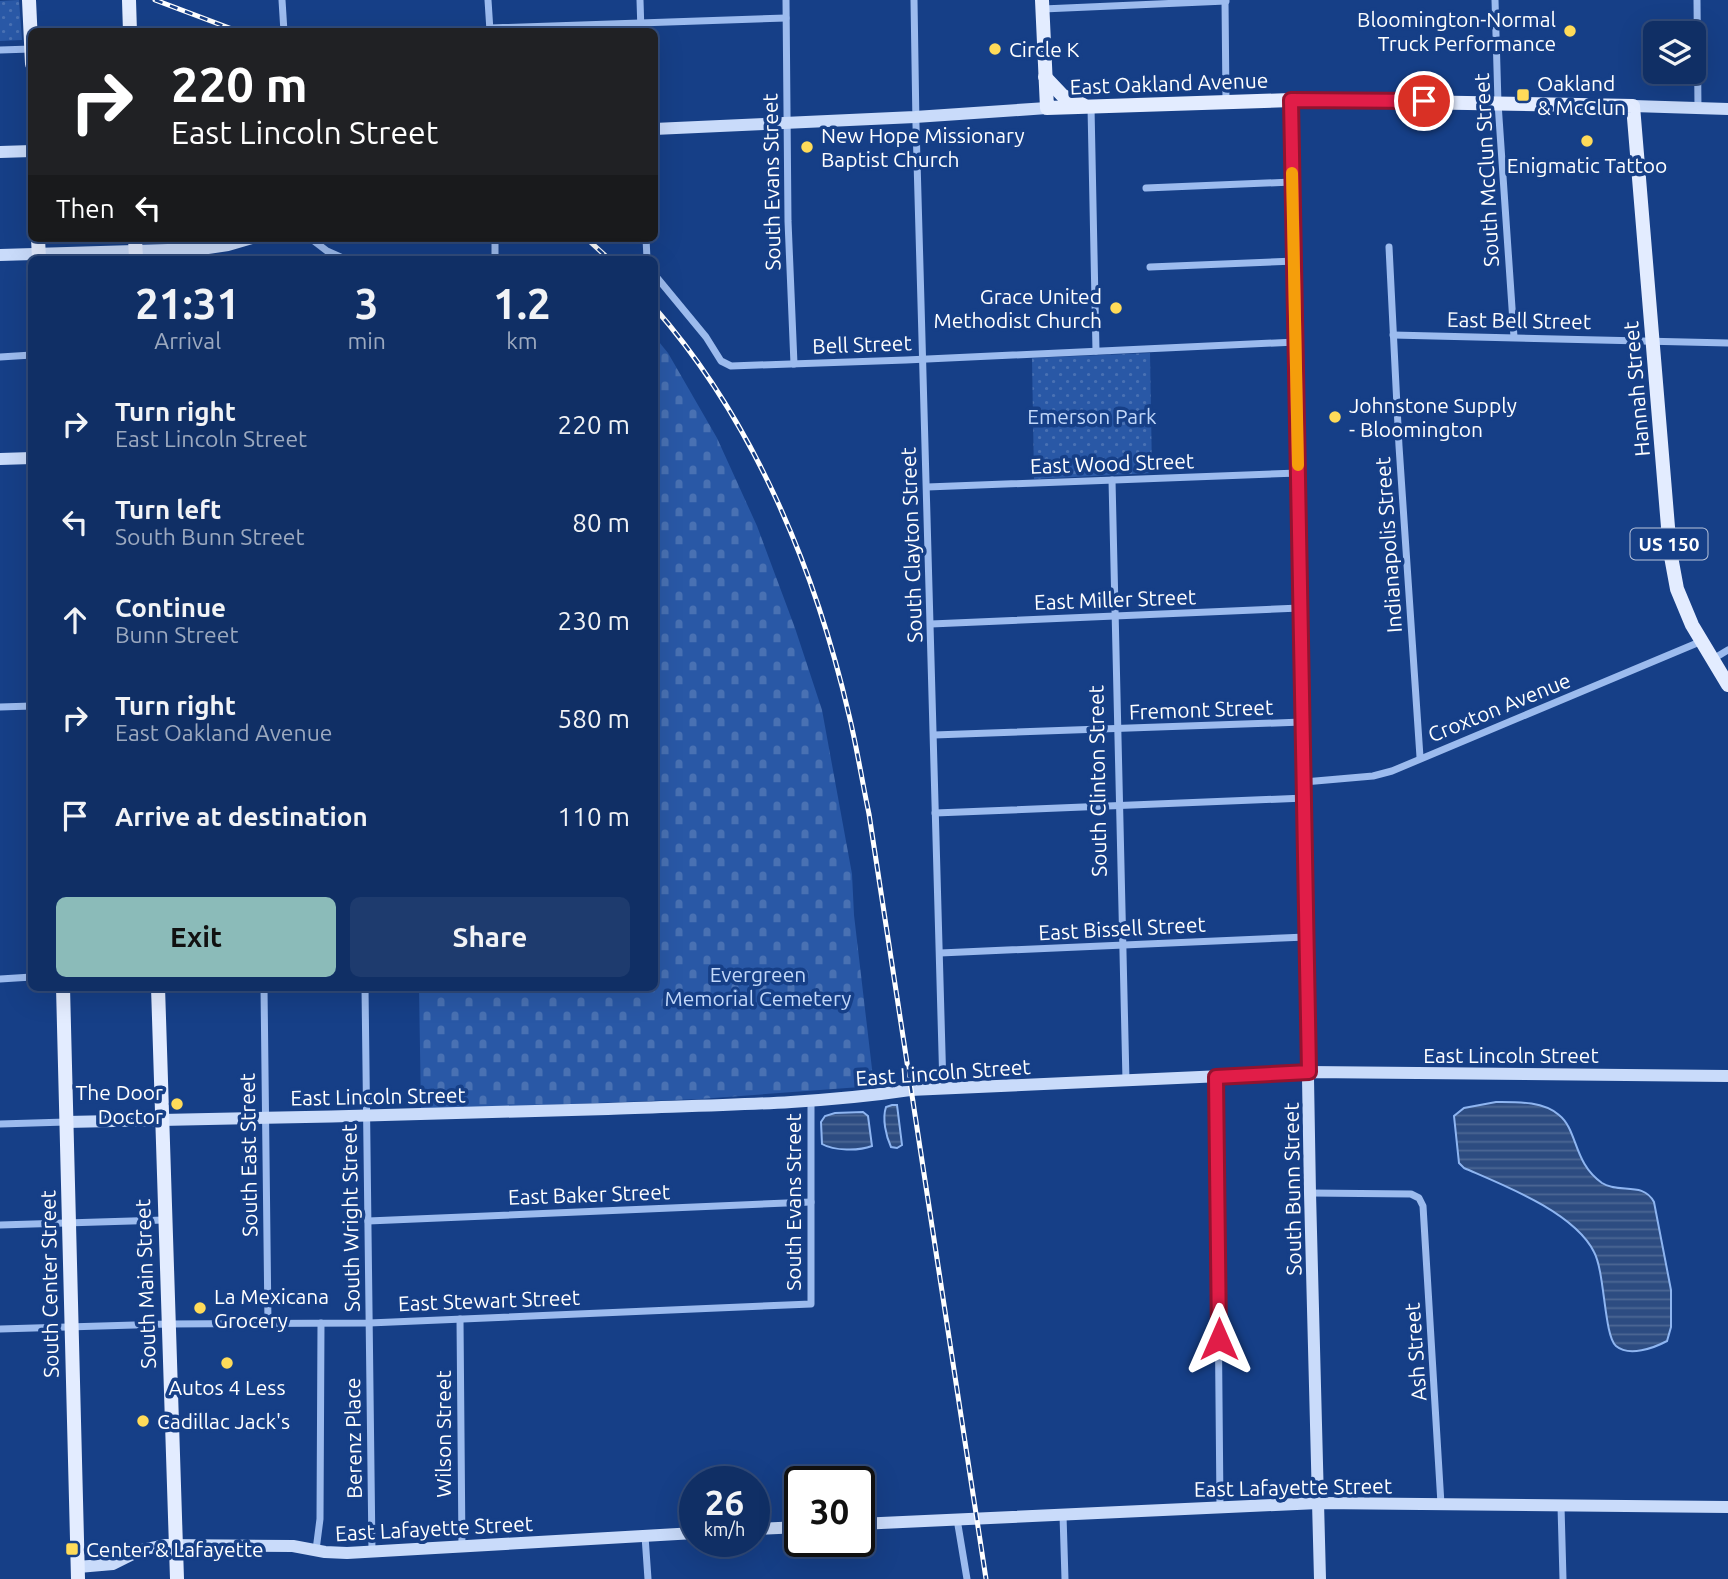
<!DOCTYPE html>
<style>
body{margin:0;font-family:Ubuntu,sans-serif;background:#1e3b6e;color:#f1f3f6;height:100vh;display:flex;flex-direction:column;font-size:26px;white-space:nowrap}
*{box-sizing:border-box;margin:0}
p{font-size:23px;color:#9ca9bf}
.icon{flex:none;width:38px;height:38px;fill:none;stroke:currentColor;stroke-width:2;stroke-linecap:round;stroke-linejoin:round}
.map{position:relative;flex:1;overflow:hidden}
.panel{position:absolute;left:28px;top:256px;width:630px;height:735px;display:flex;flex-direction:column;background:#102f65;border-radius:10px;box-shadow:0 7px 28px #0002,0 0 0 2px #304a79}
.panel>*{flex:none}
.top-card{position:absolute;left:28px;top:28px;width:630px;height:214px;border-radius:10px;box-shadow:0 7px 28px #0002,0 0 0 2px #304a79;background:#202124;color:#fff;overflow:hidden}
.buttons{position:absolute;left:1643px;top:21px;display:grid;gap:14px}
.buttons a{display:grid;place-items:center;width:63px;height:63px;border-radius:10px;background:#102f65;box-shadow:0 7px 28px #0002,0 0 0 2px #304a79;font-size:35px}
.speed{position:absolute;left:679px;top:1466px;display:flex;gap:14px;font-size:35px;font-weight:700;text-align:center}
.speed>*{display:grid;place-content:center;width:91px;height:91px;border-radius:50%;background:#102f65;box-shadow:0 7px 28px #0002,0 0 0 2px #304a79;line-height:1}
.speed small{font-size:18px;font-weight:400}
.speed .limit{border:4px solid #111;border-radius:10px;background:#fff;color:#111}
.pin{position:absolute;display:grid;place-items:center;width:60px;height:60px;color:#fff;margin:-30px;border:4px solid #fff;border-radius:50%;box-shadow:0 2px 7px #0007}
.me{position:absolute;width:77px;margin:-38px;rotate:0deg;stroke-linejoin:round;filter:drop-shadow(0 0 5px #0008)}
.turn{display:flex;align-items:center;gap:24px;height:147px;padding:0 28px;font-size:32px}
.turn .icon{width:91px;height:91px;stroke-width:2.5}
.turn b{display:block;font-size:49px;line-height:60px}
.then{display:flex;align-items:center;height:66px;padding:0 28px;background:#0003;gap:14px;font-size:26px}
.eta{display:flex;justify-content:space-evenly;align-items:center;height:119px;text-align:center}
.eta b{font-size:42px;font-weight:700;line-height:49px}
.button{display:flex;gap:14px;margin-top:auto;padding:14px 28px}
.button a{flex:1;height:80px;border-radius:10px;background:#8bbbb9;color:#111;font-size:28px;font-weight:700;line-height:80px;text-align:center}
.button a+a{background:#1e3b6e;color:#f1f3f6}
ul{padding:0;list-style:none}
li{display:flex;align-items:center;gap:21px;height:98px;padding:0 28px}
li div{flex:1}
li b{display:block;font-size:26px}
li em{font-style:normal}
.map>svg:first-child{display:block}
</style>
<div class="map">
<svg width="1728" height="1579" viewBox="0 0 1728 1579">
<defs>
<pattern id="green-dots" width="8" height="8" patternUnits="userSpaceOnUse" patternTransform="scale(1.75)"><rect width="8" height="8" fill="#2958a6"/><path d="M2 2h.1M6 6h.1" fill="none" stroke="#4971b3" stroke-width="1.8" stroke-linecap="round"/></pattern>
<pattern id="cemetery-stones" width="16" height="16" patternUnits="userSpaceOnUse" patternTransform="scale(1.75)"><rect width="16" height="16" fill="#2958a6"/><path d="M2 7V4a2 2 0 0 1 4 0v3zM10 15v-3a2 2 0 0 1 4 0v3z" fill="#4971b3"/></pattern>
<pattern id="water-rules" width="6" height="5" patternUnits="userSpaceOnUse" patternTransform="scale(1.75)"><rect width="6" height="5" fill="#2d4c81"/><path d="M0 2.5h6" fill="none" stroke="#4c6794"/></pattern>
</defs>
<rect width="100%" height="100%" fill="#163f87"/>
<!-- green -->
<g fill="url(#green-dots)">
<path d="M19,0L22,40L0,41V1Z"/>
<path d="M1150,353L1152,473L1034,479L1032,358Z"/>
</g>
<!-- cemetery -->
<path fill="url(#cemetery-stones)" d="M655,337L668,353L717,438L757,526L795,628L822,710L852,874L854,915L874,1086L700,1099L421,1110L419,987H654Z"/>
<!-- water -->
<g fill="url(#water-rules)" stroke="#8eb5f1" stroke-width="2">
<path d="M1496,1102C1517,1102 1543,1101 1559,1115C1578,1130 1573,1163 1602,1183C1619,1194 1643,1181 1654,1202L1671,1290V1327L1667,1341C1654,1348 1629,1357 1616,1346C1604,1336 1605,1272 1594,1252C1574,1212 1503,1185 1464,1168L1459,1163L1454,1116L1464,1108Z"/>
<path d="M892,1105H897L902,1145L897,1148L891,1147C886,1136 882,1119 886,1107Z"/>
<path d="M863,1112L868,1116L872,1146C859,1151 834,1151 822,1144L821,1122L825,1116L835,1113Z"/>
</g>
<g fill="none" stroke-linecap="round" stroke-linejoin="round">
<!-- street -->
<g stroke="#9cbbee" stroke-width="7">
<path d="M282,0L284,32"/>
<path d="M488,0L490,31"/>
<path d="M640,0L641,32"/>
<path d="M786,0L788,221L794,364"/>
<path d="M914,0L916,125L943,1088"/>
<path d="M1225,0L1226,101"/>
<path d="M1495,0L1498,103L1514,337"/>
<path d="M1697,0L1698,108"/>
<path d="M1043,9L1226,1"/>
<path d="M490,28L786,18"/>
<path d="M0,50L31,49"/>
<path d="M1091,107L1096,351"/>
<path d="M1146,188L1292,182"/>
<path d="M310,238L327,251L345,259"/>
<path d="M495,238V259"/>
<path d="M646,238L647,259"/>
<path d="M1389,247L1399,446L1420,757"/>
<path d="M1150,267L1295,261"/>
<path d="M654,274L706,337L721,361L731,366L906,360L1296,342"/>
<path d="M1393,335L1728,343"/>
<path d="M0,357L32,355"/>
<path d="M1112,480L1126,1081"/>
<path d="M927,487L1298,473"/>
<path d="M931,624L1300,608"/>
<path d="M1713,659L1728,650"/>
<path d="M0,707L32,706"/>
<path d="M934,735L1302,722"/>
<path d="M1304,782L1373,776L1392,771L1702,641"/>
<path d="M935,813L1305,798"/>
<path d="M940,953L1306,937"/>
<path d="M0,979L32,977"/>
<path d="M264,987L268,1324"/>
<path d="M365,987L372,1552"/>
<path d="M1216,1077L1220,1507"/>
<path d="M0,1124L66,1122"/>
<path d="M1310,1193L1411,1194L1419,1198L1423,1206L1441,1504"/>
<path d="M368,1221L811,1202"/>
<path d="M0,1225L164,1220"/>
<path d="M460,1319L462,1548"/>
<path d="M0,1329L168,1324L369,1323L811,1304V1100"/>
<path d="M1561,1506L1563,1579"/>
<path d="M1063,1515L1065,1579"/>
<path d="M957,1519L967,1579"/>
<path d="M645,1536L648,1579"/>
<path d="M316,1550L320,1519L321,1323"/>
</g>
<!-- secondary -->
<g stroke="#c9dbfa" stroke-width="12">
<path d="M1291,100L1310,1193L1320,1579"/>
<path d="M1633,106L1728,109"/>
<path d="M654,129L915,117L1047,108"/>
<path d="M0,152L32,151"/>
<path d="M0,255L201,249L228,245L252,238"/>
<path d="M0,459L32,458"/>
<path d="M66,1122C247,1118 427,1115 608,1109C709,1105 810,1105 910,1090L1309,1072L1728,1076"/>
<path d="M859,1524L1318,1503L1728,1507"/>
<path d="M754,1529L800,1527"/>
<path d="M78,1567L113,1564L141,1550L165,1545L293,1546L325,1552L347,1553L695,1533"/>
</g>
<!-- primary -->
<g stroke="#e3ecff" stroke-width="14">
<path d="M29,0L32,64"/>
<path d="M129,0L130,32"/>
<path d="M1042,0L1047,108L1291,100L1633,106L1670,551L1677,589L1692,625L1728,685"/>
<path d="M1045,77L1063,96L1083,105"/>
<path d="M38,238L39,259"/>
<path d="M135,238L136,259"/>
<path d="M63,987L78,1579"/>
<path d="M158,987L177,1579"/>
</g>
<defs>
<g id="rail">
<path d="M155,0L240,32"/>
<path d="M586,238L609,259"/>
<path d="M654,307C754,421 815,569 849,715C857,748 862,781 869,814L986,1579"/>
</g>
</defs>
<!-- rail casing -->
<use href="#rail" stroke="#fff" stroke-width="5"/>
<!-- rail -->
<use href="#rail" stroke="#163f87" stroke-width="2.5" stroke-dasharray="8" stroke-linecap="butt"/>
</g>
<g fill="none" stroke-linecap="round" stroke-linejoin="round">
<defs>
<path id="route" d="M1219,1339L1216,1077L1309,1072L1291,100L1424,101"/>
</defs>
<!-- route casing -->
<use href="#route" stroke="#92132f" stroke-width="18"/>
<!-- route -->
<use href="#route" stroke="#e11d48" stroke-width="12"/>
<!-- slow -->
<path stroke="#f59e0b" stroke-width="12" d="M1292,173L1298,465"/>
</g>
<!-- markers -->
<g fill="#ffdb59" stroke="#163f87" stroke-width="2.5">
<circle cx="1570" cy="31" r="7"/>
<circle cx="995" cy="49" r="7"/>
<rect x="1516" y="88" width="14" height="14" rx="3.5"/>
<circle cx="1587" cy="141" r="7"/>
<circle cx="807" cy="147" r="7"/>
<circle cx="1116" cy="308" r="7"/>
<circle cx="1335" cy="417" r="7"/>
<circle cx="177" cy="1104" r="7"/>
<circle cx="200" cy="1308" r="7"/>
<circle cx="227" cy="1363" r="7"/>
<circle cx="143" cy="1421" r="7"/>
<rect x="65" y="1542" width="14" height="14" rx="3.5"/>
</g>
<g text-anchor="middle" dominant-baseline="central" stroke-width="7" stroke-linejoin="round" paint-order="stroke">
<!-- shield labels -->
<rect fill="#163f87" stroke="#b9c5db" stroke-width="2" x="1630.5" y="528.5" width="77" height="31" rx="5"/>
<g font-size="19" font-weight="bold" fill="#fff">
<text x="1669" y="544">US 150</text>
</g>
<!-- poi labels -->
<g font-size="21" fill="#fff" stroke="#163f87" text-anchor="start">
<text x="1556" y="19" text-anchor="end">Bloomington-Normal<tspan x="1556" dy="24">Truck Performance</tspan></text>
<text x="1009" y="49">Circle K</text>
<text x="1537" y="83">Oakland<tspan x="1537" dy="24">&amp; McClun</tspan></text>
<text x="821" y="135">New Hope Missionary<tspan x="821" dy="24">Baptist Church</tspan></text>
<text x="1587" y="165" text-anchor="middle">Enigmatic Tattoo</text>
<text x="1102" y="296" text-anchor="end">Grace United<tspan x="1102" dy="24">Methodist Church</tspan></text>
<text x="1349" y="405">Johnstone Supply<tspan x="1349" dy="24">- Bloomington</tspan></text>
<text x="163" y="1092" text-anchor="end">The Door<tspan x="163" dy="24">Doctor</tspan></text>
<text x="214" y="1296">La Mexicana<tspan x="214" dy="24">Grocery</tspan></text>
<text x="227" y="1387" text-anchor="middle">Autos 4 Less</text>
<text x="157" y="1421">Cadillac Jack's</text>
<text x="86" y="1549">Center &amp; Lafayette</text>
</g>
<!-- street labels -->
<g font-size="21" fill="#fff" stroke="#163f87">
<text transform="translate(1169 83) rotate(-2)">East Oakland Avenue</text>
<text transform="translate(1486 170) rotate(-93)">South McClun Street</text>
<text transform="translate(771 182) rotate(-91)">South Evans Street</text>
<text transform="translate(1519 320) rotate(1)">East Bell Street</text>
<text transform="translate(862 344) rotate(-2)">Bell Street</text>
<text transform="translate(1636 389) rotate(-95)">Hannah Street</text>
<text transform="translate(1112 463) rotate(-2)">East Wood Street</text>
<text transform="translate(911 545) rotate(-92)">South Clayton Street</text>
<text transform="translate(1388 545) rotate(-94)">Indianapolis Street</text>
<text transform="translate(1115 599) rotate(-2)">East Miller Street</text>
<text transform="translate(1499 707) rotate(-22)">Croxton Avenue</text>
<text transform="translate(1201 709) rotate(-2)">Fremont Street</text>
<text transform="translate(1097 781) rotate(-91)">South Clinton Street</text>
<text transform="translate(1122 928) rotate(-3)">East Bissell Street</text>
<text x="1511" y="1055">East Lincoln Street</text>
<text transform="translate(943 1072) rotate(-4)">East Lincoln Street</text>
<text transform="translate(378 1096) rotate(-1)">East Lincoln Street</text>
<text transform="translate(248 1155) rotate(-91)">South East Street</text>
<text transform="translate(1292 1189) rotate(-91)">South Bunn Street</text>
<text transform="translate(589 1194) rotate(-2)">East Baker Street</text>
<text transform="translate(793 1202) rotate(-90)">South Evans Street</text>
<text transform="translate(350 1218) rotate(-91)">South Wright Street</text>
<text transform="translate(49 1284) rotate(-91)">South Center Street</text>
<text transform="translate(145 1284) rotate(-92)">South Main Street</text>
<text transform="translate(489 1300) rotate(-2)">East Stewart Street</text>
<text transform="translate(1415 1352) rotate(-94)">Ash Street</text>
<text transform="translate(443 1434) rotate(-90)">Wilson Street</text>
<text transform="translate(353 1438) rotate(-91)">Berenz Place</text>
<text transform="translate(1293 1487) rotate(-1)">East Lafayette Street</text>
<text transform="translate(434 1528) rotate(-3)">East Lafayette Street</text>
</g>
<!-- park labels -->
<g font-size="21" fill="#c2d8fa" stroke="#163f87">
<text x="1092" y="416">Emerson Park</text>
<text x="758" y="974">Evergreen<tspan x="758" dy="24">Memorial Cemetery</tspan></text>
</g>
</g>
</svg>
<div class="buttons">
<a><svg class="icon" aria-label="layers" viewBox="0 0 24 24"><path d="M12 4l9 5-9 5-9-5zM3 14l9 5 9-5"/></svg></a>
</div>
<div class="speed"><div>26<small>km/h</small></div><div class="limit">30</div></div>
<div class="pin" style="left:1424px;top:101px;background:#d93025"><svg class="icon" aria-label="arrive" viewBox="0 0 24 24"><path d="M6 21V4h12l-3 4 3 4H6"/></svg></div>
<svg class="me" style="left:1219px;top:1339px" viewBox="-20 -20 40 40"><path d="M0-17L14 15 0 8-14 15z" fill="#e11d48" stroke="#fff" stroke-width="4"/></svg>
<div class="top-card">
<div class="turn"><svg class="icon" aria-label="right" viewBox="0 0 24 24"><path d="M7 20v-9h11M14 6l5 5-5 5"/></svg><div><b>220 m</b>East Lincoln Street</div></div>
<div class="then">Then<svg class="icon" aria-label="left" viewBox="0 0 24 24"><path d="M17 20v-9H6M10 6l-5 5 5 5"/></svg></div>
</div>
<section class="panel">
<div class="eta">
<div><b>21:31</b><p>Arrival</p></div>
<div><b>3</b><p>min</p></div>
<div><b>1.2</b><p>km</p></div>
</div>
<ul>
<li><svg class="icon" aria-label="right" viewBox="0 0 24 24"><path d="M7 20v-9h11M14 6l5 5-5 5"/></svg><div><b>Turn right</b><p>East Lincoln Street</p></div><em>220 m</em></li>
<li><svg class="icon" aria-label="left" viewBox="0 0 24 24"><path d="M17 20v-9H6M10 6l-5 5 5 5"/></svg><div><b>Turn left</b><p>South Bunn Street</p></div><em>80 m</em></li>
<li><svg class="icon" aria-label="ahead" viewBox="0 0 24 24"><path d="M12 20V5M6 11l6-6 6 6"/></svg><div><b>Continue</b><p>Bunn Street</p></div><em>230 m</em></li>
<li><svg class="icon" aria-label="right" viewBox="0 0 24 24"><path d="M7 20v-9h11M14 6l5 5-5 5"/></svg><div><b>Turn right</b><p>East Oakland Avenue</p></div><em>580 m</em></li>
<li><svg class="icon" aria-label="arrive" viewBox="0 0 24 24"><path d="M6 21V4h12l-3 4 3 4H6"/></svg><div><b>Arrive at destination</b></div><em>110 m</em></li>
</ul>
<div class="button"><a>Exit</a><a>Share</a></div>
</section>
</div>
